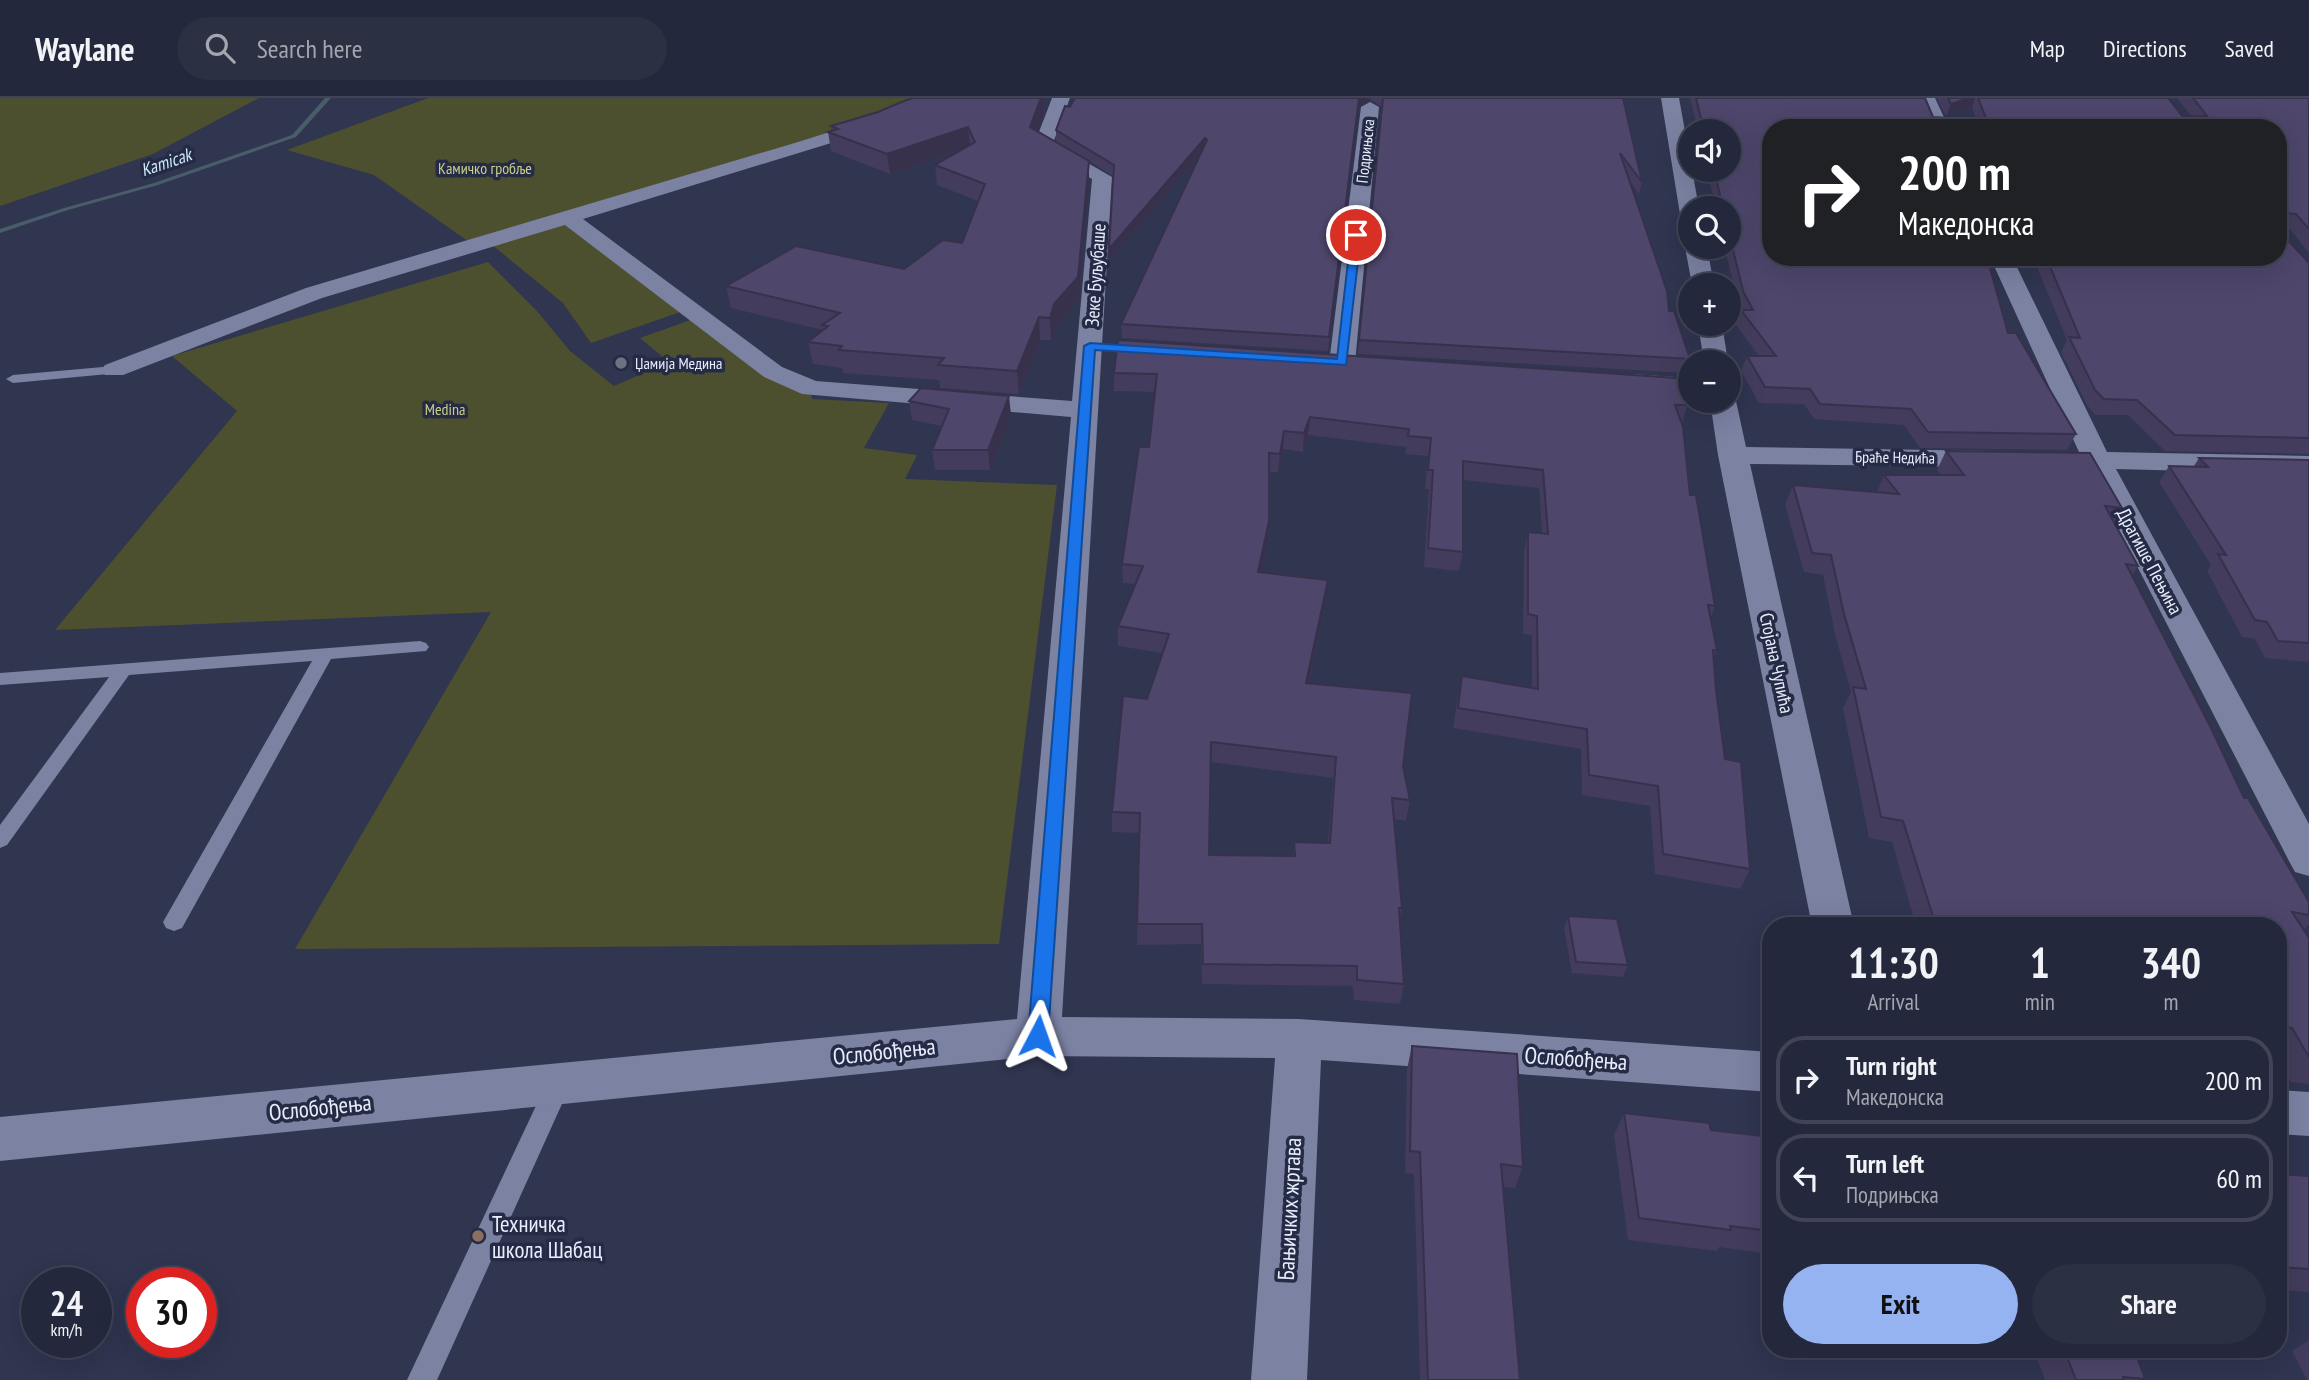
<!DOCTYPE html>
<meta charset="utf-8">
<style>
body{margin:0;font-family:"PT Sans Narrow",sans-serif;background:#2c3043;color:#f1f3f6;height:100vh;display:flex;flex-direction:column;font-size:26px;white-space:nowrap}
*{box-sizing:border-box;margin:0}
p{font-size:23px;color:#a3a6af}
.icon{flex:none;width:38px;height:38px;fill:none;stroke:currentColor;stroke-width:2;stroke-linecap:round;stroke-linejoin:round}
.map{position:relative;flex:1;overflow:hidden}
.drawer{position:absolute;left:1762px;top:819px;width:525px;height:441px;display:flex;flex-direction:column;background:#24283c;border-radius:28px;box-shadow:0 7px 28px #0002,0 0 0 2px #414456}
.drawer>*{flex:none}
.top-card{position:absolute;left:1762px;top:21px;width:525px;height:147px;border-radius:28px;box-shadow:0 7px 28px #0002,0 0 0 2px #414456;background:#202124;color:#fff;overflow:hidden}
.tools{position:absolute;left:1678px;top:21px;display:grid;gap:14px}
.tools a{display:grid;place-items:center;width:63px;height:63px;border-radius:50%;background:#24283c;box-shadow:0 7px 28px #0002,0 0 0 2px #414456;font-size:35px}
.speed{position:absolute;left:21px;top:1169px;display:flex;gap:14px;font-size:35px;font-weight:700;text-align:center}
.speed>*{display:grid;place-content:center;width:91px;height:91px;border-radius:50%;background:#24283c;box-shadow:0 7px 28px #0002,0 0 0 2px #414456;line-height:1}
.speed small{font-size:18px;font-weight:400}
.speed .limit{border:10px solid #d22;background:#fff;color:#111}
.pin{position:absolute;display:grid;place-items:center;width:60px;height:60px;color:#fff;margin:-30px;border:4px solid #fff;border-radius:50%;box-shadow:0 2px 7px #0007}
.me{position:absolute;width:77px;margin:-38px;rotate:4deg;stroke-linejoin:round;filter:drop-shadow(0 0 5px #0008)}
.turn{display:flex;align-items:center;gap:24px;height:147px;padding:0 21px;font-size:32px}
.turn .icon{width:91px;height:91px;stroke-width:2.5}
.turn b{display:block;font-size:49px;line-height:60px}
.eta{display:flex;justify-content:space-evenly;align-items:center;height:119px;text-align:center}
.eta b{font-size:42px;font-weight:800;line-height:49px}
.action{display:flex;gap:14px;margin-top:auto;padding:14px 21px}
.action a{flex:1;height:80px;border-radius:42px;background:#95b2f1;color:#111;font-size:28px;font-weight:800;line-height:80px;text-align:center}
.action a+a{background:#2c3043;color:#f1f3f6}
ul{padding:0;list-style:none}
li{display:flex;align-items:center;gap:21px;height:88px;margin:0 14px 10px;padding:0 7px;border:4px solid #414456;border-radius:28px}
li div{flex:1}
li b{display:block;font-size:26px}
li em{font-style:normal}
header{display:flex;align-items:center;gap:42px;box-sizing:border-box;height:98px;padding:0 35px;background:#24283c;border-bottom:2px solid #414456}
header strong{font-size:33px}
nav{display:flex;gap:38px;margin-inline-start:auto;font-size:24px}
.search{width:490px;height:63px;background:#2c3043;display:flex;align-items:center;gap:18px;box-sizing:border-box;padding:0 24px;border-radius:38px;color:#a3a6af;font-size:26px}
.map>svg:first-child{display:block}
</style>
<header>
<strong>Waylane</strong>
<div class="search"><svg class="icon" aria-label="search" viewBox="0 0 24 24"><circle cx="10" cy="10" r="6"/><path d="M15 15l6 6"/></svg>Search here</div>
<nav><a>Map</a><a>Directions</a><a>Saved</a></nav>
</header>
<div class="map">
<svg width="2309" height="1282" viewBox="0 0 2309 1282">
<rect width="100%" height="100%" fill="#303550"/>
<!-- green -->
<g fill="#4d502f">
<path d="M0,0H259L153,56L0,108Z"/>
<path d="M428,0H926L876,22L472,146L374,77L287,52Z"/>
<path d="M573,123L689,211L591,245L563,205L491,146Z"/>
<path d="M488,164L536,212L570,253L614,288L669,264L640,240L699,219L811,290L812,301L889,305L864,350L917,357L905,381L1057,387L999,846L295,851L491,514L55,532L237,313L172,258Z"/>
</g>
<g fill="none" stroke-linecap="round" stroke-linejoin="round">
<!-- stream -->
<path fill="#485d68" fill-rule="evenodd" d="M325,0H331L296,39L158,87L68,112L0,135V131L64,110L154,85L292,37Z"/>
<!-- service -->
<g fill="#7b82a2" fill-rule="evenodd">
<path d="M114,268L119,269V275L13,285L6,281L13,277Z"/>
<path d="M420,543L426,545L429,549L426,553L331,561L182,830L174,833L166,830L163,824L312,563L129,577L7,747L0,750V727L109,579L0,587V575Z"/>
<path d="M559,975L568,978L571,986L437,1282H407L550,978Z"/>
</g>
<!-- minor -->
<g fill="#7b82a2" fill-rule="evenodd">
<path d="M919,0H943L880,30L583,121L782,269L816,283L1072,303L1092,81L1034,47L1052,0H1070L1053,45L1112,79L1062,919L1299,921L1771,954V994L1321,962L1307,1282H1251L1275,960L1038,958L0,1063V1019L1017,921L1071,319L802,296L764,279L565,127L322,200L123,277H105L101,272L105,267L306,190L798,44L868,22Z"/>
<path d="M1661,0H1679L1699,110H1690V122L1680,116Z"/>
<path d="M1917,0H1935L1949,30H1931Z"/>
<path d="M1370,4L1379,9L1355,265L1351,270H1333L1329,265L1361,9Z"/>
<path d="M1688,144L1690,149H1707L1714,187H1692L1685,149Z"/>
<path d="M1990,159H2012L2107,354L2309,358V376L2116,371L2309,726V778L2295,774L2289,763L2087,371L2066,368L2062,362L2066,356L2079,354Z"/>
<path d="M1698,226H1722L1728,264H1704Z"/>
<path d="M1632,276L1690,280V296L1623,289L1619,284L1623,279Z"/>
<path d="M1729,297L1736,303L1746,349L1994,353L2004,355L2008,361L2004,367L1994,369L1750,366L1854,828H1812L1718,357L1710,303H1729Z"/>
<path d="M2278,992L2309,994V1038L2278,1036Z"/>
</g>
</g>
<!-- wall -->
<g fill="#433c5c" fill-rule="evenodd">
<path d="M913,0H1043L1044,14L1037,33L1056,44V32L1075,0H1623L1642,84L1639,96L1630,84L1669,213L1690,261L1686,275L1358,256L1382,9L1371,2L1358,9L1328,253L1122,240L1121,226L1200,57L1109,164V151L1114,79L1089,63V82L1079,200L1055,229L1051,242H1040L1019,296L940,290L939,282L843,275L842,270L813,266L808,244L823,232L731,210L726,188L904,171L962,145L978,103L937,87L935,67L965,50L890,76L831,53L828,34L831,33V28L878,14Z"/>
<path d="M1690,0H1925L2008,235L2076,336L2067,352L1920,350L1904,327L1814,321L1804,306L1759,305L1741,273L1747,258H1759L1736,227L1741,212L1738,208L1725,149H1729V110H1716L1707,72H1729V33H1698Z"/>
<path d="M1936,0H2168L2183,19H2192L2177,0H2309V155L2288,129H2284V138L2309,165V356L2165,353L2128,317H2095L2087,307L2061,254L2067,242L2033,159H2278V30H1980L1972,9L1946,18Z"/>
<path d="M1118,242L1687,307L1682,326L1690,397L1715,508L1711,520L1717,552L1713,560L1716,592L1725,661L1750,771L1740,791L1655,776L1650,708L1582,697L1581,651L1453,630L1458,598L1462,578L1532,590V537L1523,536L1524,453L1528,434L1542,435L1539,390L1463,382V454L1459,473L1424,469L1429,391H1425L1428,358L1405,356L1406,349L1308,337L1303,354L1283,351L1278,374H1269V423L1268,442L1261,474L1326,502L1309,585L1403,668L1410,702L1406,723L1394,721L1402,810L1400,822L1404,886L1400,906L1354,902L1353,888L1202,886L1201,846L1137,847L1139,735L1112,734V714L1147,601L1163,555L1118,548V528L1135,486L1123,485L1122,466L1149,349L1155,294L1114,293V275ZM1211,664L1333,680L1328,745L1294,744L1293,758L1209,757Z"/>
<path d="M909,303L1011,317L990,372H935L932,352L942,328L912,322Z"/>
<path d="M1946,353L2122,410L2114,424L2138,468L2132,478L2244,700L2309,804V826L2304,832L2309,840V986L2291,984L2278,963V828H1916L1892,744L1869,740L1843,610L1851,594L1835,536L1823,477L1804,474L1785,407L1793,387L1877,394L1884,377H1941L1937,372Z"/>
<path d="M2199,360L2309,362V564L2265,560L2255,541L2242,539L2207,473L2211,467L2159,384L2169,368H2194Z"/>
<path d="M1568,818L1628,867L1623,879L1572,875L1564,830Z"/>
<path d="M1412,948L1523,1069L1515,1090L1503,1089L1520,1282H1420L1414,1076L1405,1075L1407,971Z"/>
<path d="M1624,1015L1711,1032L1771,1039V1156L1719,1149L1717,1153L1628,1142L1614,1037Z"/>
<path d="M2278,1076L2309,1078V1194L2278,1192Z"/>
<path d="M2309,1242V1282H2307L2292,1253Z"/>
<path d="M2034,1251H2134L2145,1281L2143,1282H2045Z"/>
</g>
<!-- shaded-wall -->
<g fill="#37314b">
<path d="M1041,0H1043L1044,14L1032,48L1030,29Z"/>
<path d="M1359,0H1371V2L1358,9L1328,253Z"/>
<path d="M1969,0H1975L1972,9L1946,18L1951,6Z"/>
<path d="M968,29L970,48L890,76L887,56Z"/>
<path d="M1205,40L1204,52L1109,164V151Z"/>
<path d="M1089,63V82L1079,200L1055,229L1051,242L1050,220Z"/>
<path d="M1039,219L1040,242L1019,296L1017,273Z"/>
<path d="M1009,298L1011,317L990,372L988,352Z"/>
<path d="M1310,319L1308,337L1303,354L1304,335Z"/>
<path d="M1284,333L1283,351L1278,374L1280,356Z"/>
<path d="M1269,423L1268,442L1257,493L1258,474Z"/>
<path d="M1328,482L1326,502L1304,605L1306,585Z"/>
</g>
<!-- building -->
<g fill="#4e466b" stroke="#37314b" stroke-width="2" fill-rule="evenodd">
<path d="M913,0H1041L1030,29L1089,63L1078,179L1054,206L1050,220L1039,219L1017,273L938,267L944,260L839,252L842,248L808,244L828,228L822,227L840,215L726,188L796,148L904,171L943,142L962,145L985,86L935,67L975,44L968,29L887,56L828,34L838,31L831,28L878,14L904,3Z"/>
<path d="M1075,0H1359L1329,239L1121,226L1207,42L1205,40L1109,151L1114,67L1056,32L1065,8L1070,9Z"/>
<path d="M1383,0H1623L1642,84L1620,55L1667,193L1669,213H1674L1690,261L1359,242Z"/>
<path d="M1696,0H1925L1933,19L1949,20L1951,30H1771V159H1987L2008,235H2016L2076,336L1928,334L1911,311L1820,306L1810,291L1765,289L1747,258H1776L1741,212H1753L1743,193L1729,135V110H1723L1714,72H1729V33H1704Z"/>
<path d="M1948,0H1969L1951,6Z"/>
<path d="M1978,0H2168L2183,19L2207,18L2193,0H2309V131L2296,116L2284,115V138L2309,165V340L2175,337L2137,302L2104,301L2095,292L2069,239L2080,240L2046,159H2278V30H1990Z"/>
<path d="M1118,242L1677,280L1687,307H1675L1683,329L1690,397H1696L1715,508L1708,507L1717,552H1713L1716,592L1725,661L1741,664L1750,771L1663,756L1658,688L1589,677L1587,631L1458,610L1462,578L1538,591L1537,518L1528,516V434L1548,436L1543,372L1463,363V454L1428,450L1433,372H1428L1431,340L1408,338L1409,331L1310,319L1304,335L1284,333L1280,356L1269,355V423L1258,474L1328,482L1306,585L1412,595L1403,668L1410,702L1392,700L1402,810H1399L1404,886L1357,882V868L1203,866L1202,826H1137L1140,715L1112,714L1123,598L1147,601L1169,536L1118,528L1143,468L1122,466L1139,349H1149L1157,276L1114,275ZM1211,644L1336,659L1330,745L1294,744L1295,758L1209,757Z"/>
<path d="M921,290L1009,298L988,352H932L949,311L909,303Z"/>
<path d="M1946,353L2090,355L2122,410L2105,408L2138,468L2126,466L2210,628L2244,700H2248L2309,804V817L2292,814L2309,840V959L2292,930L2278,928V828H1936L1903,723L1881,719L1853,589L1866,591L1844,516L1831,457L1812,455L1793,387L1899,396L1884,377H1964Z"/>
<path d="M2199,360L2309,362V545L2278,543L2267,524L2255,522L2218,456L2226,457L2169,368L2208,369Z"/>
<path d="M1568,818L1617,821L1628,867L1576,864Z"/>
<path d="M1412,948L1517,956L1523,1069L1501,1066L1520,1282H1428L1420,1054L1410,1053Z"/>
<path d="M1624,1015L1709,1025L1711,1032L1771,1039V1133L1730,1128L1731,1132L1639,1120Z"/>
<path d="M2278,1076L2309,1078V1171L2278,1169Z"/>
<path d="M2064,1251H2134L2145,1281L2123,1279L2124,1282H2076Z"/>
</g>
<!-- route -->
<path fill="#1a73e8" stroke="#114b97" stroke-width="2" d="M1356,134L1361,137L1346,267L1095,252L1048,938L1045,944L1038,946L1031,944L1028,938L1084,248L1090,245L1337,261L1351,137Z"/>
<!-- markers -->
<circle fill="#6b7280" stroke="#262b45" stroke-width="2.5" cx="621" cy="265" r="7"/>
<circle fill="#8d6e63" stroke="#262b45" stroke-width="2.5" cx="478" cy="1138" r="7"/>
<g text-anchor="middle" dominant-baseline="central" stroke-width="7" stroke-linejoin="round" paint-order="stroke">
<!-- far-street labels -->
<g font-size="16" fill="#e8edfe" stroke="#262b45">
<text transform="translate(1365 53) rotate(-84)">Подрињска</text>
<text transform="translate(1895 359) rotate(1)">Браће Недића</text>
</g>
<!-- far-park labels -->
<g font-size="16" fill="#c8cf89" stroke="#262b45">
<text x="485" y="70">Камичко гробље</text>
<text x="445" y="311">Medina</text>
</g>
<!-- far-poi labels -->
<g font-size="16" fill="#e8edfe" stroke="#262b45" text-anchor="start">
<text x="635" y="265">Џамија Медина</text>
</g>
<!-- far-water labels -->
<g font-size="18" font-style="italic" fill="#cbe9f6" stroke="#262b45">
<text transform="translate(166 64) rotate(-19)">Kamicak</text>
</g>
<!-- street labels -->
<g font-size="19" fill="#e8edfe" stroke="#262b45">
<text transform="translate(1095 177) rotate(-86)">Зеке Буљубаше</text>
<text transform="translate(2150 463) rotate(62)">Драгише Пењина</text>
<text transform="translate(1777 565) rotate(78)">Стојана Чупића</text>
</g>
<!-- near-street labels -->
<g font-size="23" fill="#e8edfe" stroke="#262b45">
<text transform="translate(884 953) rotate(-6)">Ослобођења</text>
<text transform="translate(1576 960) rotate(4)">Ослобођења</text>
<text transform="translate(320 1009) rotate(-6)">Ослобођења</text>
<text transform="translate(1289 1111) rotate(-87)">Бањичких жртава</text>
</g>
<!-- near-poi labels -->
<g font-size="23" fill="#e8edfe" stroke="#262b45" text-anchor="start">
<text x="492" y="1125">Техничка<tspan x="492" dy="26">школа Шабац</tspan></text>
</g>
</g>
</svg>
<div class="tools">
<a><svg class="icon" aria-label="sound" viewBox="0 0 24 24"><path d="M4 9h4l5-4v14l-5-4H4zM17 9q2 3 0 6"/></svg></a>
<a><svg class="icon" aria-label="search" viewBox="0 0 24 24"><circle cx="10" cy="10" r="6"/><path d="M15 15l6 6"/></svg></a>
<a>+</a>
<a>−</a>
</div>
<div class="speed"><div>24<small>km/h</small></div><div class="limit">30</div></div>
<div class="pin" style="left:1356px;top:137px;background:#d93025"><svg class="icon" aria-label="arrive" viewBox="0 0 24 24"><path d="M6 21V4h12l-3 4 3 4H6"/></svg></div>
<svg class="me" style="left:1038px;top:938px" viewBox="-20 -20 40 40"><path d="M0-17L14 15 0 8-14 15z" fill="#1a73e8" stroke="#fff" stroke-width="4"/></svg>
<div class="top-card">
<div class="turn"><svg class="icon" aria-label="right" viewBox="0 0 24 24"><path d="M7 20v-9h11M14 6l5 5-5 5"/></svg><div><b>200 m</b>Македонска</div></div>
</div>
<section class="drawer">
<div class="eta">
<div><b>11:30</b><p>Arrival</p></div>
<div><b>1</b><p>min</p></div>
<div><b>340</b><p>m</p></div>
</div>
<ul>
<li><svg class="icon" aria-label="right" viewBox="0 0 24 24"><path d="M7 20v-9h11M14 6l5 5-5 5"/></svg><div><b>Turn right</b><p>Македонска</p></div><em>200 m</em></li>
<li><svg class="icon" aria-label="left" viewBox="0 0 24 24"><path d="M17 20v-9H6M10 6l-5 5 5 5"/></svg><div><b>Turn left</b><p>Подрињска</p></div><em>60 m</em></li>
</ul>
<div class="action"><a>Exit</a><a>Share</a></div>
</section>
</div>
